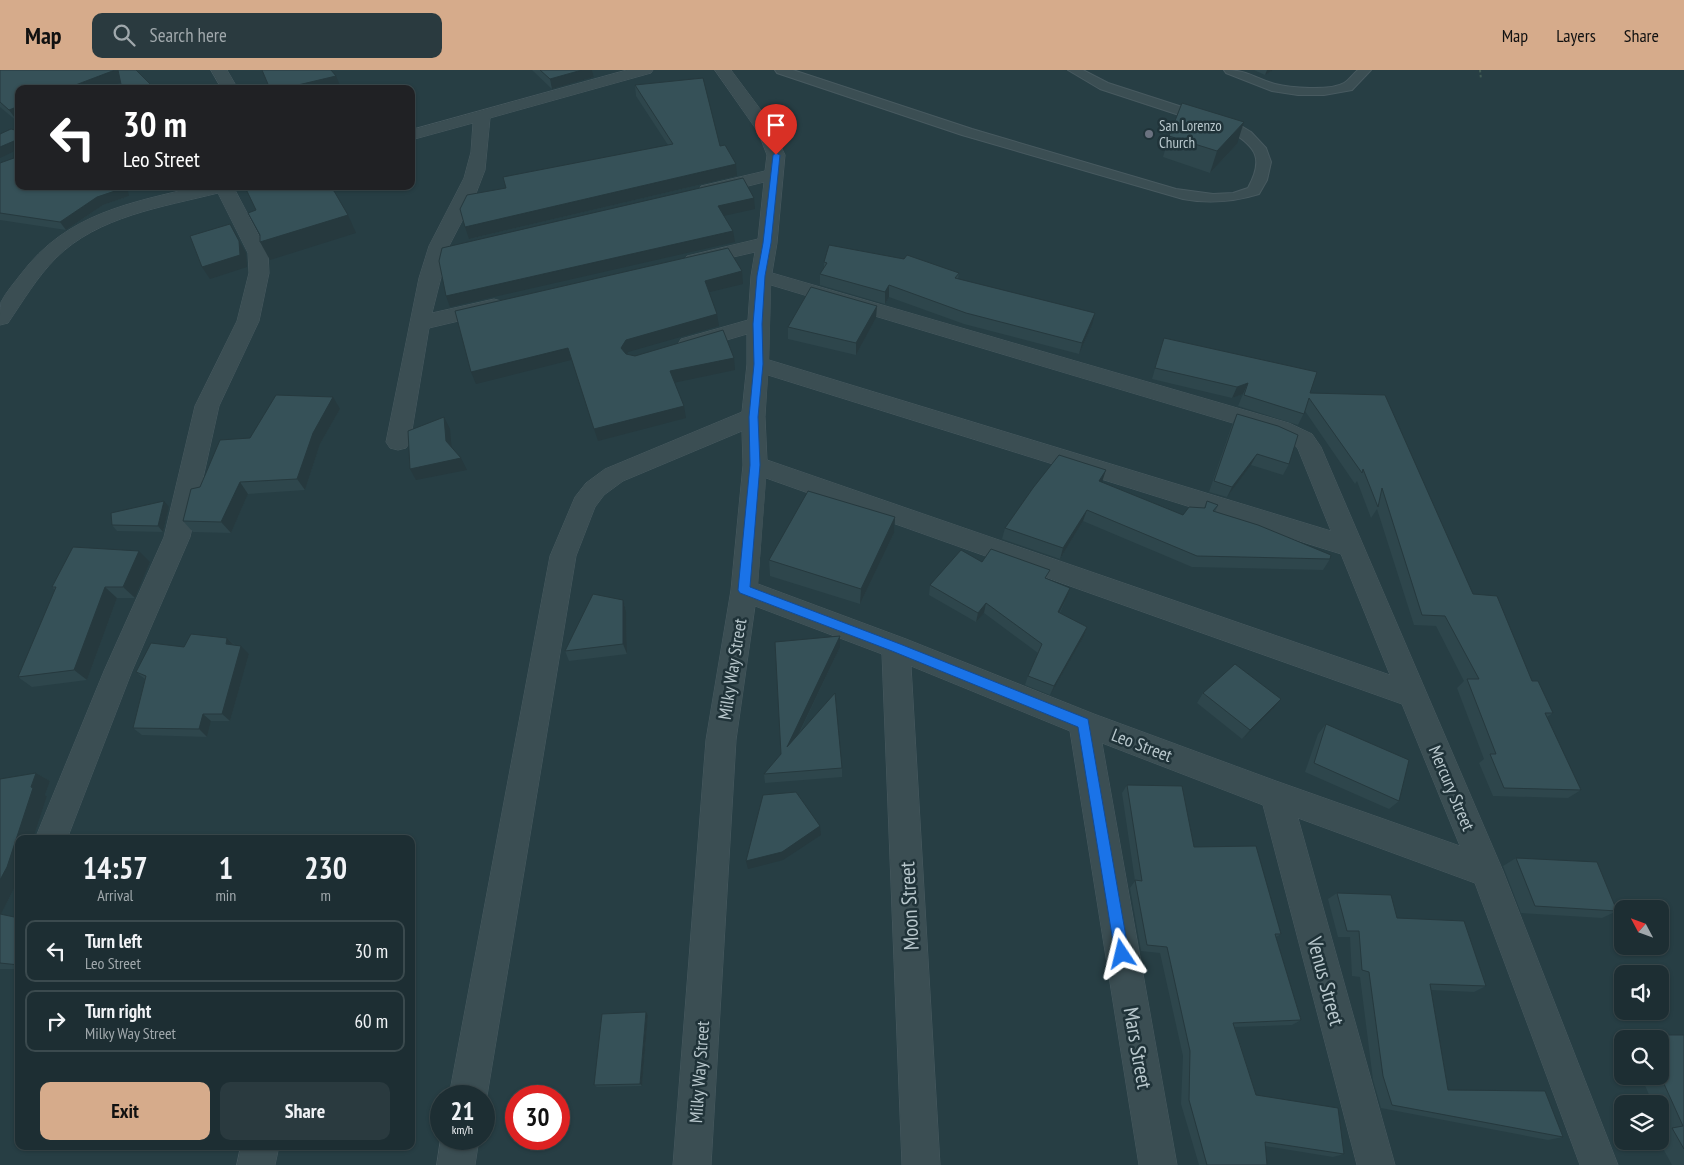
<!DOCTYPE html>
<style>
body{margin:0;font-family:"PT Sans Narrow",sans-serif;background:#2a3a3f;color:#f1f3f6;height:100vh;display:flex;flex-direction:column;font-size:19px;white-space:nowrap}
*{box-sizing:border-box;margin:0}
p{font-size:16px;color:#a0a8ac}
.icon{flex:none;width:28px;height:28px;fill:none;stroke:currentColor;stroke-width:2;stroke-linecap:round;stroke-linejoin:round}
.map{position:relative;flex:1;overflow:hidden}
.sheet{position:absolute;left:15px;top:765px;width:400px;height:315px;display:flex;flex-direction:column;background:#1d2e33;border-radius:10px;box-shadow:0 1px 4px #0004,0 0 0 1px #3b4a4e}
.sheet>*{flex:none}
.top-card{position:absolute;left:15px;top:15px;width:400px;height:105px;border-radius:10px;box-shadow:0 1px 4px #0004,0 0 0 1px #3b4a4e;background:#202124;color:#fff;overflow:hidden}
.needle{width:32px;rotate:311deg}
.tools{position:absolute;left:1614px;top:830px;display:grid;gap:10px}
.tools a{display:grid;place-items:center;width:55px;height:55px;border-radius:10px;background:#1d2e33;box-shadow:0 1px 4px #0004,0 0 0 1px #3b4a4e;font-size:25px}
.speed{position:absolute;left:430px;top:1015px;display:flex;gap:10px;font-size:25px;font-weight:700;text-align:center}
.speed>*{display:grid;place-content:center;width:65px;height:65px;border-radius:50%;background:#1d2e33;box-shadow:0 1px 4px #0004,0 0 0 1px #3b4a4e;line-height:1}
.speed small{font-size:12px;font-weight:400}
.speed .limit{border:8px solid #d22;background:#fff;color:#111}
.pin{position:absolute;display:grid;place-items:center;width:42px;height:42px;color:#fff;margin:-51px -21px;border-radius:50% 50% 50% 0;rotate:-45deg;box-shadow:0 0 5px #0007}
.pin .icon{rotate:45deg}
.me{position:absolute;width:55px;margin:-28px;rotate:350deg;stroke-linejoin:round;filter:drop-shadow(0 0 4px #0008)}
.turn{display:flex;align-items:center;gap:18px;height:105px;padding:0 25px;font-size:22px}
.turn .icon{width:65px;height:65px;stroke-width:2.5}
.turn b{display:block;font-size:35px;line-height:42px}
.eta{display:flex;justify-content:space-evenly;align-items:center;height:85px;text-align:center}
.eta b{font-size:30px;font-weight:800;line-height:35px}
.action{display:flex;gap:10px;margin-top:auto;padding:10px 25px}
.action a{flex:1;height:58px;border-radius:10px;background:#d6ab8b;color:#111;font-size:20px;font-weight:800;line-height:58px;text-align:center}
.action a+a{background:#2a3a3f;color:#f1f3f6}
ul{padding:0;list-style:none}
li{display:flex;align-items:center;gap:15px;height:62px;margin:0 10px 8px;padding:0 15px;border:2px solid #3b4a4e;border-radius:10px}
li div{flex:1}
li b{display:block;font-size:19px}
li em{font-style:normal}
header{display:flex;align-items:center;gap:30px;box-sizing:border-box;height:70px;padding:0 25px;background:#d6ab8b;color:#111}
header strong{font-size:24px}
nav{display:flex;gap:28px;margin-inline-start:auto;font-size:18px}
.search{width:350px;height:45px;background:#2a3a3f;display:flex;align-items:center;gap:12px;box-sizing:border-box;padding:0 18px;border-radius:10px;color:#a0a8ac;font-size:19px}
.map>svg:first-child{display:block}
</style>
<header>
<strong>Map</strong>
<div class="search"><svg class="icon" aria-label="search" viewBox="0 0 24 24"><circle cx="10" cy="10" r="6"/><path d="M15 15l6 6"/></svg>Search here</div>
<nav><a>Map</a><a>Layers</a><a>Share</a></nav>
</header>
<div class="map">
<svg width="1684" height="1095" viewBox="0 0 1684 1095">
<rect width="100%" height="100%" fill="#273e44"/>
<g fill="none" stroke-linecap="round" stroke-linejoin="round">
<defs>
<g id="lane">
<path d="M775,0H793L972,59L1176,119L1213,124L1233,123L1248,118C1263,90 1258,78 1231,62L1100,19L1068,0H1083L1108,13L1241,56L1251,62L1266,78L1271,92L1267,110L1259,124C1233,132 1210,134 1183,129L962,65L777,3Z"/>
<path d="M1224,0C1248,0 1254,8 1275,14C1290,18 1330,21 1344,13C1349,10 1353,4 1358,0H1371L1352,20L1324,25H1298L1272,21L1226,3Z"/>
</g>
<g id="street">
<path d="M211,0H227L238,19H222Z"/>
<path d="M627,0H653L651,3L490,48L485,100L475,126L449,176L432,243L494,229L501,231L505,236L501,241L429,258L410,372L406,378L398,380L390,378L386,372L419,208L429,176L464,108L471,82L473,53L411,70V60Z"/>
<path d="M715,0H731L769,51L785,85L777,173L772,203L1289,353L1312,364L1321,377L1503,801L1618,1095H1580L1475,813L1298,748L1395,1095H1357L1263,735L1102,673L1177,1095H1139L1070,661L911,596L940,1095H902L882,584L755,536L736,670L711,1095H673L706,670L731,520L743,395L742,361L623,411L604,425L595,437L576,486L487,1026L484,1033V1026H449L550,486L575,427L586,413L605,399L742,342L747,294V264L689,281L681,279L678,274L681,269L748,250L751,206L755,182L694,196L687,194L684,190L687,186L758,169L764,112L708,126L701,124L699,120L701,116L765,101L767,85L758,62ZM771,215L1273,365L1296,376L1298,379L1331,461L769,290ZM768,305L1341,484L1390,605L767,390L765,347ZM766,408L1402,634L1460,776L1276,711L1094,644L906,569L758,514Z"/>
<path d="M200,116H233L268,183L269,203L259,251L219,336L190,467L132,601L67,769H35L104,601L164,467L195,336L237,251L249,203L248,183L218,123C163,137 98,146 56,188C37,207 23,231 8,253L0,255C0,248 0,238 1,232C6,222 15,212 21,204C67,143 130,133 200,116Z"/>
<path d="M441,1068L479,1069L475,1095H437Z"/>
<path d="M241,1076H279L275,1095H237Z"/>
</g>
</defs>
<!-- lane casing -->
<use href="#lane" stroke="#485a60" stroke-width="2"/>
<!-- street casing -->
<use href="#street" stroke="#485a60" stroke-width="1"/>
<!-- path -->
<path stroke="#425c55" stroke-width="2" stroke-dasharray="2.5 2.5" stroke-linecap="butt" d="M1480,0L1481,9"/>
<!-- lane -->
<use href="#lane" fill="#3b4e53" fill-rule="evenodd"/>
<!-- street -->
<use href="#street" fill="#3b4e53" fill-rule="evenodd"/>
</g>
<!-- wall -->
<g fill="#2e464c">
<path d="M0,0L121,12L18,52L0,37Z"/>
<path d="M532,0H592L594,7L552,19Z"/>
<path d="M1254,0H1273L1265,5Z"/>
<path d="M635,15L720,76L737,106L469,169L668,75L636,26Z"/>
<path d="M0,64L129,126L103,135L66,160L0,150V93L14,88V82Z"/>
<path d="M1169,66L1237,74L1210,103L1163,87Z"/>
<path d="M824,192L959,203L958,209L1092,255L1079,284L964,254L889,227L885,234L820,215V204L824,197Z"/>
<path d="M876,248L856,285L788,269V257Z"/>
<path d="M1164,268L1310,323L1473,524L1553,643L1547,647L1581,720L1568,728L1493,726L1479,693L1484,689L1457,618L1464,611L1436,556L1414,555L1377,439L1371,448L1357,411L1355,414L1305,341L1298,355L1238,336L1243,324L1232,328L1152,309Z"/>
<path d="M340,339L320,374L305,420L248,424L231,463L193,462L183,451L200,417L250,368Z"/>
<path d="M1237,344L1289,394L1283,405L1251,395L1227,427L1209,422L1232,355Z"/>
<path d="M1102,412L1183,445L1204,438L1207,431L1218,435L1215,442L1330,489L1323,500L1192,497L1083,451L1060,489L1002,469L1005,458Z"/>
<path d="M169,437L163,462L117,461L112,455Z"/>
<path d="M895,447L894,463L860,534L770,506L769,490Z"/>
<path d="M150,492L135,528H117L87,610L32,617L18,607L55,520L52,517Z"/>
<path d="M982,492L1047,509L1070,518L1067,527L1060,543L1087,557L1084,566L1050,625L1025,615L1028,606L1038,583L984,543L976,552L929,525L930,515Z"/>
<path d="M623,530L626,541L627,584L569,591L565,581Z"/>
<path d="M227,568L235,575L249,584L230,651H211L207,667L142,665L133,658L145,609L136,602L184,577Z"/>
<path d="M840,577L799,664L842,698V707L765,713L764,704L781,684Z"/>
<path d="M1203,623L1273,639L1242,669L1197,633Z"/>
<path d="M1326,654L1399,731L1389,739L1305,702L1318,664Z"/>
<path d="M36,703L50,711L45,725L47,726L33,769H19V809L1,844L19,848V899H0V709Z"/>
<path d="M1127,715L1194,777L1281,864L1276,867L1301,950L1292,955L1235,957L1256,1025L1344,1084L1333,1087L1265,1076L1267,1095H1199L1181,1034L1183,986L1160,883L1141,881L1130,818L1135,811L1122,723Z"/>
<path d="M1516,788L1617,841L1602,848L1521,843L1503,796Z"/>
<path d="M1337,823L1397,848L1486,916L1474,922L1431,920L1448,1020L1563,1067L1548,1070L1381,1038L1373,1010L1360,907L1352,906L1350,867H1338L1328,829Z"/>
<path d="M646,942L648,945L642,1016L597,1017L594,1015Z"/>
<path d="M1642,965H1684V1095H1672L1659,1071H1660V1060L1664,1059L1660,1050V1034H1653L1641,1006H1660V969H1630Z"/>
</g>
<!-- shaded-wall -->
<g fill="#26393e">
<path d="M115,0H119L125,11L104,19H65Z"/>
<path d="M582,0H592L594,7L552,19L550,9Z"/>
<path d="M1267,0H1273L1265,5Z"/>
<path d="M336,6L341,18L281,19Z"/>
<path d="M19,36V51L18,52L9,40Z"/>
<path d="M1244,52L1237,74L1210,103L1217,81Z"/>
<path d="M14,71L19,79L0,88V77Z"/>
<path d="M736,94L737,106L469,169L465,157Z"/>
<path d="M124,116H127L129,126L103,135L66,160L60,152L97,127Z"/>
<path d="M754,128L755,139L719,147L718,136Z"/>
<path d="M348,145L356,163L270,190L260,172Z"/>
<path d="M230,154L246,183L247,197L210,209L202,197Z"/>
<path d="M733,161L735,172L450,237L446,226Z"/>
<path d="M742,201L743,214L706,223L705,211Z"/>
<path d="M889,215V227L885,234V222Z"/>
<path d="M877,236L876,248L856,285V273Z"/>
<path d="M1095,243L1092,255L1079,284L1082,273Z"/>
<path d="M717,244L719,256L628,282L624,290L621,278L626,270Z"/>
<path d="M568,278L571,290L476,314L471,302Z"/>
<path d="M734,288L735,300L673,313L670,301Z"/>
<path d="M1248,313L1243,324L1232,328L1237,317Z"/>
<path d="M333,327L340,339L320,374L305,420L297,409L313,363Z"/>
<path d="M684,336L686,348L598,371L594,359Z"/>
<path d="M444,347L450,359L452,383L446,371Z"/>
<path d="M1257,384L1251,395L1227,427L1232,417Z"/>
<path d="M461,388L467,400L416,410L410,399Z"/>
<path d="M1106,400L1102,412L1099,411Z"/>
<path d="M240,412L248,424L231,463L221,452Z"/>
<path d="M164,431L169,437L163,462L158,456Z"/>
<path d="M1087,440L1083,451L1060,489L1063,478Z"/>
<path d="M895,447L894,463L860,534L861,519Z"/>
<path d="M139,481L150,492L135,528L123,517Z"/>
<path d="M105,517L117,528L87,610L74,600Z"/>
<path d="M1070,518L1067,527L1055,551L1058,542Z"/>
<path d="M623,530L626,541L627,584L623,574Z"/>
<path d="M986,533L984,543L976,552L978,543Z"/>
<path d="M1087,557L1084,566L1050,625L1054,616Z"/>
<path d="M840,566V577L788,686L787,677Z"/>
<path d="M227,568L235,576L226,574Z"/>
<path d="M241,576L249,584L230,651L222,644Z"/>
<path d="M1281,629L1273,639L1242,669L1250,660Z"/>
<path d="M203,644L211,651L207,667L199,659Z"/>
<path d="M36,703L50,711L45,725L47,726L33,769H19V809L0,846V810Z"/>
<path d="M820,756L821,765L783,790L748,799L746,791Z"/>
<path d="M646,942L648,945L642,1016L640,1014Z"/>
</g>
<!-- building -->
<g fill="#365158" stroke="#26393e">
<path d="M0,0H115L65,19H19V36L9,40L0,32Z"/>
<path d="M118,0H136L155,19H122Z"/>
<path d="M262,0H331L336,6L281,19H270Z"/>
<path d="M540,0H582L550,9Z"/>
<path d="M703,8L720,76L725,75L736,94L465,157L460,139L467,125L506,118L503,107L673,74L635,15Z"/>
<path d="M1182,33L1244,52L1217,81L1169,66Z"/>
<path d="M11,59L19,61V116H124V118L97,127L60,152L0,143V93L14,88V71L0,77V64Z"/>
<path d="M743,108L754,128L718,136L733,161L446,226L439,191L442,178Z"/>
<path d="M247,116H327L334,121L348,145L260,172V165L248,143L256,140L245,117Z"/>
<path d="M230,154L239,171L240,185L202,197L190,166Z"/>
<path d="M829,175L904,189L907,185L959,203L955,208L1095,243L1082,273L966,243L889,215L885,222L820,204L827,193L824,192Z"/>
<path d="M728,178L742,201L705,211L717,244L626,270L621,278L626,284L635,286L723,260L734,288L670,301L684,336L594,359L568,278L471,302L455,241Z"/>
<path d="M811,217L877,236L856,273L788,257Z"/>
<path d="M1164,268L1317,302L1310,323L1385,325L1473,524L1497,526L1532,611H1538L1553,643H1545L1581,720L1504,718L1490,684H1496L1467,609H1479L1445,546L1422,545L1382,418L1378,437L1363,399L1362,403L1309,328L1304,344L1244,325L1248,313L1237,317L1155,298Z"/>
<path d="M276,325L333,327L313,363L297,409L240,412L221,452L183,451L191,419L200,417L220,370L250,368Z"/>
<path d="M1237,344L1278,356L1298,365L1289,394L1257,384L1232,417L1214,411Z"/>
<path d="M444,347L446,371L461,388L410,399L408,361Z"/>
<path d="M1059,385L1106,400L1099,411L1183,445L1189,437L1205,438L1207,431L1218,435L1213,441L1258,455L1331,485L1330,489L1197,486L1087,440L1063,478L1005,458L1033,418Z"/>
<path d="M808,421L895,447L861,519L769,490Z"/>
<path d="M164,431L158,456L112,455L111,443Z"/>
<path d="M73,477L139,481L123,517H105L74,600L18,607L56,517H52Z"/>
<path d="M991,479L1050,500L1045,508L1070,518L1058,542L1087,557L1054,616L1028,606L1042,574L986,533L978,543L930,515L961,480L982,492Z"/>
<path d="M593,524L623,530V574L565,581Z"/>
<path d="M191,564L227,568L226,574L241,576L222,644H203L199,659L133,658L146,606L136,602L151,573L184,577Z"/>
<path d="M840,566L787,677L835,623L842,698L764,704L781,684L775,572Z"/>
<path d="M1235,594L1281,629L1250,660L1203,623Z"/>
<path d="M1326,654L1409,690L1399,731L1314,693Z"/>
<path d="M36,703L31,717L33,718L7,797L0,810V709Z"/>
<path d="M1127,715L1182,716L1194,777L1256,776L1281,864H1275L1301,950L1233,953L1256,1025L1338,1038L1344,1084L1265,1072L1267,1095H1207L1189,1030L1190,981L1167,877L1147,875L1135,810L1142,811Z"/>
<path d="M796,722L820,756L782,782L746,791L763,725Z"/>
<path d="M1516,788L1597,792L1617,841L1535,836Z"/>
<path d="M1337,823L1391,825L1397,848L1464,851L1486,916L1430,914L1448,1020L1545,1021L1563,1067L1392,1035L1383,1006L1369,902L1362,900L1359,861H1347Z"/>
<path d="M0,844L19,848V895L0,893Z"/>
<path d="M646,942L640,1014L594,1015L602,944Z"/>
<path d="M1642,965H1684V1079L1672,1058L1683,1056L1660,1005V969H1643Z"/>
</g>
<!-- route -->
<path fill="#1a73e8" stroke="#114b97" d="M776,83L780,85L771,173L765,206L762,254L763,294L758,347L760,395L750,517L900,574L1088,649L1129,884L1127,889L1122,891L1117,889L1115,884L1078,657L892,581L740,523L738,520L750,395L749,347L754,294L753,254L757,206L763,173L773,85Z"/>
<!-- markers -->
<circle fill="#6b7280" stroke="#203339" stroke-width="2" cx="1149" cy="64" r="5"/>
<g text-anchor="middle" dominant-baseline="central" stroke-width="5" stroke-linejoin="round" paint-order="stroke">
<!-- far-poi labels -->
<g font-size="15" fill="#b9c8cd" stroke="#203339" text-anchor="start">
<text x="1159" y="55">San Lorenzo<tspan x="1159" dy="17">Church</tspan></text>
</g>
<!-- street labels -->
<g font-size="18" fill="#b9c8cd" stroke="#203339">
<text transform="translate(732 599) rotate(-81)">Milky Way Street</text>
<text transform="translate(1142 675) rotate(21)">Leo Street</text>
<text transform="translate(1452 718) rotate(67)">Mercury Street</text>
<text transform="translate(699 1002) rotate(-86)">Milky Way Street</text>
</g>
<!-- near-street labels -->
<g font-size="21" fill="#b9c8cd" stroke="#203339">
<text transform="translate(909 836) rotate(-93)">Moon Street</text>
<text transform="translate(1326 911) rotate(75)">Venus Street</text>
<text transform="translate(1138 978) rotate(80)">Mars Street</text>
</g>
</g>
</svg>
<div class="tools">
<a><svg class="needle" viewBox="-14 -14 28 28"><path d="M0-13l5 13h-10z" fill="#e53935"/><path d="M0 13l5-13h-10z" fill="#a0a8ac"/></svg></a>
<a><svg class="icon" aria-label="sound" viewBox="0 0 24 24"><path d="M4 9h4l5-4v14l-5-4H4zM17 9q2 3 0 6"/></svg></a>
<a><svg class="icon" aria-label="search" viewBox="0 0 24 24"><circle cx="10" cy="10" r="6"/><path d="M15 15l6 6"/></svg></a>
<a><svg class="icon" aria-label="layers" viewBox="0 0 24 24"><path d="M12 4l9 5-9 5-9-5zM3 14l9 5 9-5"/></svg></a>
</div>
<div class="speed"><div>21<small>km/h</small></div><div class="limit">30</div></div>
<div class="pin" style="left:776px;top:85px;background:#d93025"><svg class="icon" aria-label="arrive" viewBox="0 0 24 24"><path d="M6 21V4h12l-3 4 3 4H6"/></svg></div>
<svg class="me" style="left:1122px;top:884px" viewBox="-20 -20 40 40"><path d="M0-17L14 15 0 8-14 15z" fill="#1a73e8" stroke="#fff" stroke-width="4"/></svg>
<div class="top-card">
<div class="turn"><svg class="icon" aria-label="left" viewBox="0 0 24 24"><path d="M17 20v-9H6M10 6l-5 5 5 5"/></svg><div><b>30 m</b>Leo Street</div></div>
</div>
<section class="sheet">
<div class="eta">
<div><b>14:57</b><p>Arrival</p></div>
<div><b>1</b><p>min</p></div>
<div><b>230</b><p>m</p></div>
</div>
<ul>
<li><svg class="icon" aria-label="left" viewBox="0 0 24 24"><path d="M17 20v-9H6M10 6l-5 5 5 5"/></svg><div><b>Turn left</b><p>Leo Street</p></div><em>30 m</em></li>
<li><svg class="icon" aria-label="right" viewBox="0 0 24 24"><path d="M7 20v-9h11M14 6l5 5-5 5"/></svg><div><b>Turn right</b><p>Milky Way Street</p></div><em>60 m</em></li>
</ul>
<div class="action"><a>Exit</a><a>Share</a></div>
</section>
</div>
